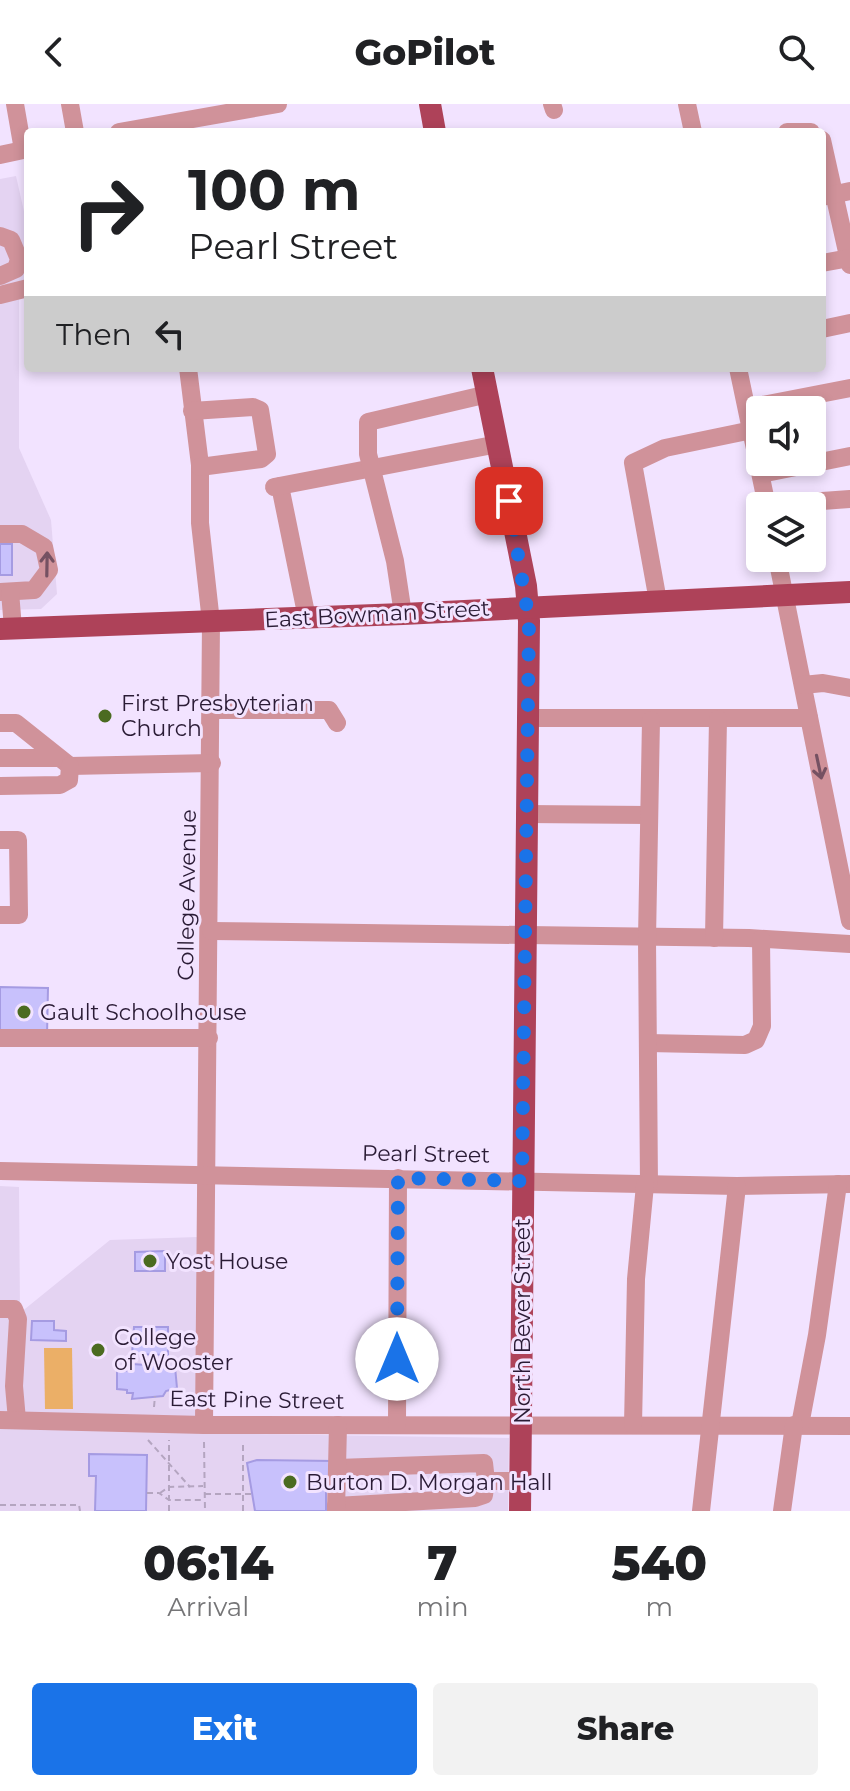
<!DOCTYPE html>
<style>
body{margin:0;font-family:Montserrat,sans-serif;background:#f2f2f2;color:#202124;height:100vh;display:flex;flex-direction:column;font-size:30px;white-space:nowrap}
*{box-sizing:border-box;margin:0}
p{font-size:26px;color:#757577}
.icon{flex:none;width:44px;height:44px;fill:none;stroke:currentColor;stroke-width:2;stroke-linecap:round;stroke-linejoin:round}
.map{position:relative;height:1407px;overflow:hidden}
.side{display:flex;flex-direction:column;background:#fff;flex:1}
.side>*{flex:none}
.banner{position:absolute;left:24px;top:24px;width:802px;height:244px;border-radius:8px;box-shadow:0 4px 12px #0003;background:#fff;color:#202124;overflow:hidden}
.tools{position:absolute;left:746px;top:292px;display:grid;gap:16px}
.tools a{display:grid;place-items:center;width:80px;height:80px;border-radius:8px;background:#fff;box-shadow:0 4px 12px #0003;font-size:40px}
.pin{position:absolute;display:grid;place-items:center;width:68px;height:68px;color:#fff;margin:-34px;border-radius:16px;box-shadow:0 4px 12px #0006}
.me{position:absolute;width:88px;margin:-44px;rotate:0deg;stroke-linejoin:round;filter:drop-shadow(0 0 6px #0008)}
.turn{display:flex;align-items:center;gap:28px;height:168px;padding:0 32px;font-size:36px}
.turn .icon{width:104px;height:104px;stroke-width:2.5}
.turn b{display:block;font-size:56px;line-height:68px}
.then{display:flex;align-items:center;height:76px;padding:0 32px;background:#0003;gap:16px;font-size:30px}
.eta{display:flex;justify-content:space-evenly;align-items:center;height:136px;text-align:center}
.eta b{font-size:48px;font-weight:800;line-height:56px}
.button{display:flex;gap:16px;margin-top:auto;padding:16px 32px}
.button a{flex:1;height:92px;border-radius:8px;background:#1a73e8;color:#fff;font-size:32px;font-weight:800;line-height:92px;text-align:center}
.button a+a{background:#f2f2f2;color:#202124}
header{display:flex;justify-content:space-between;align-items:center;height:104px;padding:0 32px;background:#fff;font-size:36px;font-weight:800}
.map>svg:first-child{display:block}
</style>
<header><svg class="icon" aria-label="back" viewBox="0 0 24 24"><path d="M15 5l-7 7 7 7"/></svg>GoPilot<svg class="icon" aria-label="search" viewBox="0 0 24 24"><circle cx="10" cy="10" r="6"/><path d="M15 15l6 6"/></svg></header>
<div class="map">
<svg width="850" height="1407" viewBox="0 0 850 1407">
<rect width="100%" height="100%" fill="#f2e3ff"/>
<!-- built -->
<g fill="#e4d3f2">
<path d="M16,72L28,125V177L19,181V344L51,416L57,490L41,505L0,506V75Z"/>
<path d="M0,1082L19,1083L20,1209L110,1136L197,1133L196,1329L509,1334L508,1407H0Z"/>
</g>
<!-- green -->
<path fill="#ebaf67" d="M44,1244H72L73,1305H45Z"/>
<!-- building -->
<g fill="#c8c1fc" stroke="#a59be2" stroke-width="2">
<rect x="0" y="440" width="12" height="31"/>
<path d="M0,883L48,884L47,932L0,931Z"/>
<path d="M165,1147V1167H135V1148Z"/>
<path d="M32,1217H54V1226L66,1227V1237L31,1236Z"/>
<path d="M134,1223H168V1251L132,1250Z"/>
<path d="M132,1260L175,1263L177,1284L166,1287L163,1292L132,1295L133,1289H127V1286L117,1285V1266L131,1267Z"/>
<path d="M89,1350L147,1351L146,1407H95L96,1372H89Z"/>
<path d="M257,1356L334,1357L331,1385L326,1386V1407H255L247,1359Z"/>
</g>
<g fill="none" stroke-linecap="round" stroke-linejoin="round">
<!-- path -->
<g stroke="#b4a5c0" stroke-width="2" stroke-dasharray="6 4" stroke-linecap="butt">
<path d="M156,1241L188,1234"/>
<path d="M154,1303L155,1292"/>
<path d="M148,1336L190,1383"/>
<path d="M204,1338L205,1407"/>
<path d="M147,1389H159L169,1396H203"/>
<path d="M160,1389L169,1383L203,1382"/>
<path d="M205,1390H251"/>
<path d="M0,1401H79L80,1407"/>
<path d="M169,1407V1336"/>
<path d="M243,1407V1337"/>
</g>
<!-- minor -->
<g stroke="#d0929a" stroke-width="18">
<path d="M15,0L23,46"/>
<path d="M70,0L75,28"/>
<path d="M552,0L554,6"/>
<path d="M687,0L693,28"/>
<path d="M119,28L278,0"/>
<path d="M787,28H811"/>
<path d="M822,36L850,161"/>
<path d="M0,51L28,45"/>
<path d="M822,93L850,87"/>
<path d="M0,132L11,136L19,155L16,165L0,172"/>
<path d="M822,159L849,154"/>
<path d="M0,191L28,184"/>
<path d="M822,225L850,219"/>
<path d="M188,264L200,361V419L211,518L204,1321"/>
<path d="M738,264L767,402"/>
<path d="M747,304L850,284"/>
<path d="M192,307L253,303L260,306L267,350L261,355L200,363"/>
<path d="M761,370L850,352"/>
<path d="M280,382L307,514"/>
<path d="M274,383L498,340"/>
<path d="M767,401L850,395"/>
<path d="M0,430H22L44,443L49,466L34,486L0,488"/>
<path d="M777,454L850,817"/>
<path d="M10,488L13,524"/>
<path d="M658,497L633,359L665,344L752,326"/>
<path d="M403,510L395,457L368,350V318L488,290"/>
<path d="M803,581L823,579L850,584"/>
<path d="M212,606H329L337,619"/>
<path d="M526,614H809"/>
<path d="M0,619H16L70,662L212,659"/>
<path d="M0,654H59"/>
<path d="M0,682L60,681L69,676L70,662"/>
<path d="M525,710L649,711"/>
<path d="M0,736H18L19,811H0"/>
<path d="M211,827L749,834L850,840"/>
<path d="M714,834L718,615"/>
<path d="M0,934H209"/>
<path d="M648,939L745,941L756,936L762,922L761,835"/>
<path d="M0,1067L737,1082L850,1080"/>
<path d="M649,1081L647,835L651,616"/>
<path d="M0,1205H14L18,1215L14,1282L17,1316"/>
<path d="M0,1316L204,1321L850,1322"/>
<path d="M397,1321L398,1074"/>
<path d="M633,1321L636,1175L645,1081"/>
<path d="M800,1321L817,1231L838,1080"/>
<path d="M337,1364L484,1359L486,1377H521"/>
<path d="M336,1402L475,1394L484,1391L486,1377"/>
<path d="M336,1407L338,1321"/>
<path d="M701,1407L737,1082"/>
<path d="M782,1407L794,1321"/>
</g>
<!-- major -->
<g stroke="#ae4259" stroke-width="22">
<path d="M430,0L435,28"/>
<path d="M482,264L526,482L529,517L520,1407"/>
<path d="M0,525L403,510L850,488"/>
</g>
</g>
<!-- one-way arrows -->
<defs><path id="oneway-shaft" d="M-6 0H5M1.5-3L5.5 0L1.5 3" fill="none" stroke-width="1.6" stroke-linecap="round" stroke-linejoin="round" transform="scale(2)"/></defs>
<g stroke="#755162">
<use href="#oneway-shaft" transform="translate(47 460) rotate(-89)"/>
<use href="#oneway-shaft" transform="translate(819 663) rotate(78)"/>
</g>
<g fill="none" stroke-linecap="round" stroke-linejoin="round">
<!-- route -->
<path stroke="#1a73e8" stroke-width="14" stroke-dasharray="0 25.2" d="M397,1255L398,1074L522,1077L529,517L509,397"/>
</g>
<!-- markers -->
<g fill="#4b6b21" stroke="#f2e3ff" stroke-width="3">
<circle cx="105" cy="612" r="8"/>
<circle cx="24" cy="908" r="8"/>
<circle cx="150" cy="1157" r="8"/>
<circle cx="98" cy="1246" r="8"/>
<circle cx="290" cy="1378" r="8"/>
</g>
<g text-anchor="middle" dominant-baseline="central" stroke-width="6" stroke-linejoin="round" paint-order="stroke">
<!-- street labels -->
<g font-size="22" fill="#2a1b35" stroke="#f2e3ff">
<text transform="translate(377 510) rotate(-3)">East Bowman Street</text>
<text transform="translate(187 791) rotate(-89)">College Avenue</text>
<text transform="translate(426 1050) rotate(1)">Pearl Street</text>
<text transform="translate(522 1217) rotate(-90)">North Bever Street</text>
<text transform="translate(257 1296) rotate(1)">East Pine Street</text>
</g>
<!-- poi labels -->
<g font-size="22" fill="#2a1b35" stroke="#f2e3ff" text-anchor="start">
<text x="121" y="599">First Presbyterian<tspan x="121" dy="25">Church</tspan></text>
<text x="40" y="908">Gault Schoolhouse</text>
<text x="166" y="1157">Yost House</text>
<text x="114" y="1233">College<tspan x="114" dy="25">of Wooster</tspan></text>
<text x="306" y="1378">Burton D. Morgan Hall</text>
</g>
</g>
</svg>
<div class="tools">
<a><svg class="icon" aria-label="sound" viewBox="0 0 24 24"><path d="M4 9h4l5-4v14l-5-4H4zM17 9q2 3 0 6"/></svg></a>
<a><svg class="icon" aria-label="layers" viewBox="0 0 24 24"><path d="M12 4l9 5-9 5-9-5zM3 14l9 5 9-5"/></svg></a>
</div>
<div class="pin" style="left:509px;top:397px;background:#d93025"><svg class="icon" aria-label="arrive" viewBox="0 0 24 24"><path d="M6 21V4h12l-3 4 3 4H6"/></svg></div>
<svg class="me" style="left:397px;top:1255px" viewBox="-20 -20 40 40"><circle r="19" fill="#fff"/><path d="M0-13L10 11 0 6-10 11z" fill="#1a73e8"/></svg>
<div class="banner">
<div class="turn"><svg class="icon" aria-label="right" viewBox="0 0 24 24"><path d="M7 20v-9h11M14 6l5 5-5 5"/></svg><div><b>100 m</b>Pearl Street</div></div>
<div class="then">Then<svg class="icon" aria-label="left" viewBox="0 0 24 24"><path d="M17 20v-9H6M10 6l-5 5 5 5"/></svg></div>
</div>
</div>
<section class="side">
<div class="eta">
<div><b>06:14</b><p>Arrival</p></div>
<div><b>7</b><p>min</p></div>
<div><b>540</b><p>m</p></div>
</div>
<div class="button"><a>Exit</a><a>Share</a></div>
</section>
